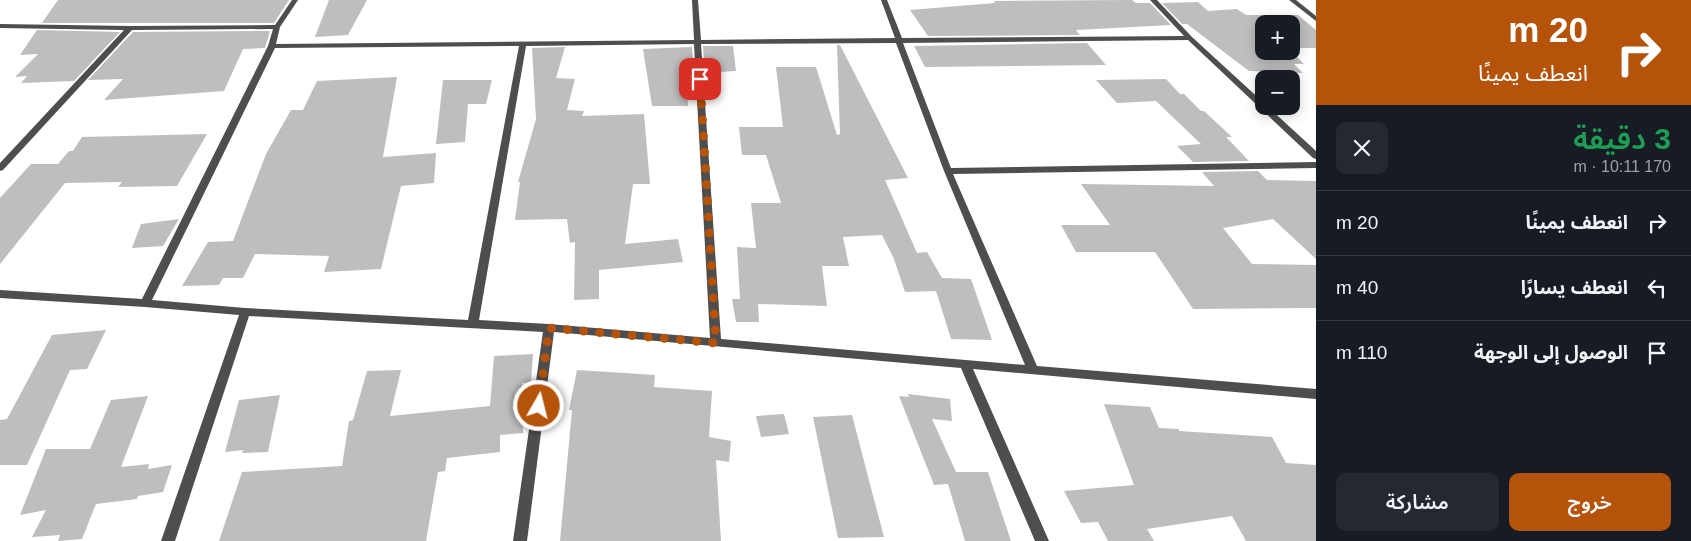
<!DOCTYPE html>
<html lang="ar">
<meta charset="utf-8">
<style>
body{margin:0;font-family:Helvetica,"Noto Sans Arabic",sans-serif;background:#242831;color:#f1f3f6;direction:rtl;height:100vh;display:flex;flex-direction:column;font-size:19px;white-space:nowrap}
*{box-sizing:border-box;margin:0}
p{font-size:16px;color:#9ea1a6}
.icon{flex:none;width:28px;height:28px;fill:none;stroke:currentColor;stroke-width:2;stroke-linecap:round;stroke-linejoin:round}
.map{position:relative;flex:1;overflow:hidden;direction:ltr}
.details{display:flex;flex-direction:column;background:#171b24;width:375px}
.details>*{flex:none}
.hud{background:#b45309;color:#fff;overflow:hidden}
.buttons{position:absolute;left:1255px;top:15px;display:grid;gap:10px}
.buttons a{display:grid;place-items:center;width:45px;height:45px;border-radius:10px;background:#171b24;box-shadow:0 2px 12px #0003;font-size:25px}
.pin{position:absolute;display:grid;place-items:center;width:42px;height:42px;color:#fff;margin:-21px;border-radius:10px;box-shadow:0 2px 8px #0006}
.me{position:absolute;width:55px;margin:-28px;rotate:8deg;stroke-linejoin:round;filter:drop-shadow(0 0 4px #0008)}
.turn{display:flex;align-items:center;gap:18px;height:105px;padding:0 20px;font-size:22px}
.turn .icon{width:65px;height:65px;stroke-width:2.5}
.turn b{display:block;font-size:35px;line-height:42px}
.round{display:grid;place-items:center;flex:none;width:52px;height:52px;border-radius:10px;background:#242831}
.summary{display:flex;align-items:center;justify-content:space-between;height:85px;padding:0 20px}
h1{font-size:30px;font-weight:600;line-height:38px;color:#1e9e55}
.primary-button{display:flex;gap:10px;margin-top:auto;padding:10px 20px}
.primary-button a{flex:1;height:58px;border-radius:10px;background:#b45309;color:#fff;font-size:20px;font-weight:600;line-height:58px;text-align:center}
.primary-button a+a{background:#242831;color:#f1f3f6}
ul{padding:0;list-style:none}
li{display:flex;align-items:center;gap:15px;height:65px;padding:0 20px;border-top:1px solid #363941}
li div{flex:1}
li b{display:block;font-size:19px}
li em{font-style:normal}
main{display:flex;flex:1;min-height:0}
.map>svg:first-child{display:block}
</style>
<main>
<section class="details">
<div class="hud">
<div class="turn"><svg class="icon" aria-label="right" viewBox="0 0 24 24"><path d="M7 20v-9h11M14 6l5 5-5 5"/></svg><div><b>20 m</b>انعطف يمينًا</div></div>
</div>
<div class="summary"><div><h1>3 دقيقة</h1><p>170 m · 10:11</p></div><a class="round"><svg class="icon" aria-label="close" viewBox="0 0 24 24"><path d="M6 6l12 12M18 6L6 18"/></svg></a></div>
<ul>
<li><svg class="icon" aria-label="right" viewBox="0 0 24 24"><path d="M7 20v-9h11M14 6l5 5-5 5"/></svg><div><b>انعطف يمينًا</b></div><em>20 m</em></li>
<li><svg class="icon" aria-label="left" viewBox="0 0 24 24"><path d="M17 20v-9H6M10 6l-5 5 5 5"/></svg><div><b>انعطف يسارًا</b></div><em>40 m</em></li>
<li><svg class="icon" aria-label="arrive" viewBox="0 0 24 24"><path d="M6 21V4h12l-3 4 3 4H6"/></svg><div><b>الوصول إلى الوجهة</b></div><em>110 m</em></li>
</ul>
<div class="primary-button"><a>خروج</a><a>مشاركة</a></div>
</section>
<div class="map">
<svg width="1316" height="541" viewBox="0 0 1316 541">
<rect width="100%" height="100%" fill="#fff"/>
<!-- building -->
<g fill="#bebebe">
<path d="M58,0H289L274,23H42Z"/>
<path d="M329,0H367L348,35L315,37Z"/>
<path d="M1132,0L1136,3H1150L1171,25L1076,30L1080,35L928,36L910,10L995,3L994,1Z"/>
<path d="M1198,2L1208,11L1237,9L1246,15H1298L1316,30V48H1291V24H1264V51H1291L1304,64H1294L1303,73L1249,71L1187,24H1182L1162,3Z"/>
<path d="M37,30L120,32L74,81L21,83L27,76L15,77L38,54L20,55Z"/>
<path d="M270,31L265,48L243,49L224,91L104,100L123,79L88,80L133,32Z"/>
<path d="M1087,43L1106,65L925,67L914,46Z"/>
<path d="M837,45H840L908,178L885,180L917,253L927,252L942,278L971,279L992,340L951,339L936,291L905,292L894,259L882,235L843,237L849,266H822L827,306L758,304L759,322H736L732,299H740L737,247L756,248L751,203H781L766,155H742L739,127H783L776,67H816L837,135L840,134Z"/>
<path d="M703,46H733L736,71L705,73Z"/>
<path d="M565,47L556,78L575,79L567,110L584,111L582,116L644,114L650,184H633L625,244L678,239L683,262L599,270V299L574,300L575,242L570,243L567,219L515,220L520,182H518L536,119L532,48Z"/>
<path d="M692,47L694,74H687L688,106H652L643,49Z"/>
<path d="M397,77L383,157L436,153L434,183L401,186L381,269L324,272L329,256L255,254L243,278H223L219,285L182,286L208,242L233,241L266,154L291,110H303L317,81Z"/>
<path d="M1166,79L1180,94H1184L1201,111H1204L1232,137H1226L1249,161L1193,162L1177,146L1201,144L1156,101L1117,103L1096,80Z"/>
<path d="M443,80H492L486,104H468L465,142L436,144Z"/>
<path d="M207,134L177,186L118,187L122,182L65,183L0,264V198L31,164H58L69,151H73L82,137Z"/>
<path d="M1258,171L1267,180L1316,181V259L1273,219L1223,228L1252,264L1316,265V308L1193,309L1155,252H1076L1061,225H1110L1081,184L1214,186L1202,172Z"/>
<path d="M179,219L163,246L132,248L141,224Z"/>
<path d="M106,330L87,369L70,370L27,465H0V420L7,419L52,335Z"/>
<path d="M533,354L531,382L522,383L523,433L500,435V452L447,458L445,471L438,472L426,541H219L242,472L342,466L349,421L353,420L367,371L401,370L390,416L490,406L494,356Z"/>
<path d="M577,370L655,375L654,387L712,391L709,437L731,441L729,462L716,460L721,541H560L572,410H569Z"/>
<path d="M908,394L950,399L952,421L932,419L956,472H988L1011,541H965L948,484L934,485L899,396L909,397Z"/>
<path d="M280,395L268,452L242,453L243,450L225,452L239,400Z"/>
<path d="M148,396L121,467L149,464L148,469L172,465L163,492L138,496L137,499L96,504L82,539L58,541L60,535L32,537L46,510L20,515L46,449H90L111,400Z"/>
<path d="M1104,404L1150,407L1159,428L1179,429V431L1272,437L1286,463L1316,465V541H1246L1232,516L1147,529L1154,541H1108L1098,522L1081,523L1064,491L1134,485Z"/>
<path d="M784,414L789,434L761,437L756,416Z"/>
<path d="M852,415L870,484L884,537L838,538L813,417Z"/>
</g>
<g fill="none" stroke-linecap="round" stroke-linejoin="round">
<!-- minor -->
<g fill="#4e4e4e" fill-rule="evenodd">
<path d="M292,0H298L280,27L276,44L694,40L692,0H698L701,40L895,38L881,0H887L902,38L1184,36L1150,0H1157L1192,37L1264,103V106H1267L1316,151V159L1313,158L1188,40L903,43L951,168L1316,162V168L953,174L1037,366L1316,389V399L973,369L1049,541H1035L961,368L554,332L527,541H513L543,332L249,316L175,541H161L239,315L145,307L0,298V290L142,299L268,46L273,29L132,30L3,170L0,171V163L124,30L0,28V24L130,26L275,25ZM896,43L944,171L1025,365L721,339L701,44ZM694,44L710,338L549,324L479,320L526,46ZM519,46L468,320L245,308L152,300L275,48Z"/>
<path d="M1289,0H1296L1316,16V21Z"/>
</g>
</g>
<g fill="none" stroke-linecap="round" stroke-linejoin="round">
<!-- route -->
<path stroke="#b45309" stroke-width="9" stroke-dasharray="0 16.2" d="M539,406L549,328L716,343L700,79"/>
</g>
</svg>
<div class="buttons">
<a>+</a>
<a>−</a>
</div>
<div class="pin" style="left:700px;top:79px;background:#d93025"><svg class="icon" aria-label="arrive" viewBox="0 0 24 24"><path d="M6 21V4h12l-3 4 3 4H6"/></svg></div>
<svg class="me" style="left:539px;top:406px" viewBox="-20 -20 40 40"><circle r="17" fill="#b45309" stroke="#fff" stroke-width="3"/><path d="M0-11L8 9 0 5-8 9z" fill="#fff"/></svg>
</div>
</main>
